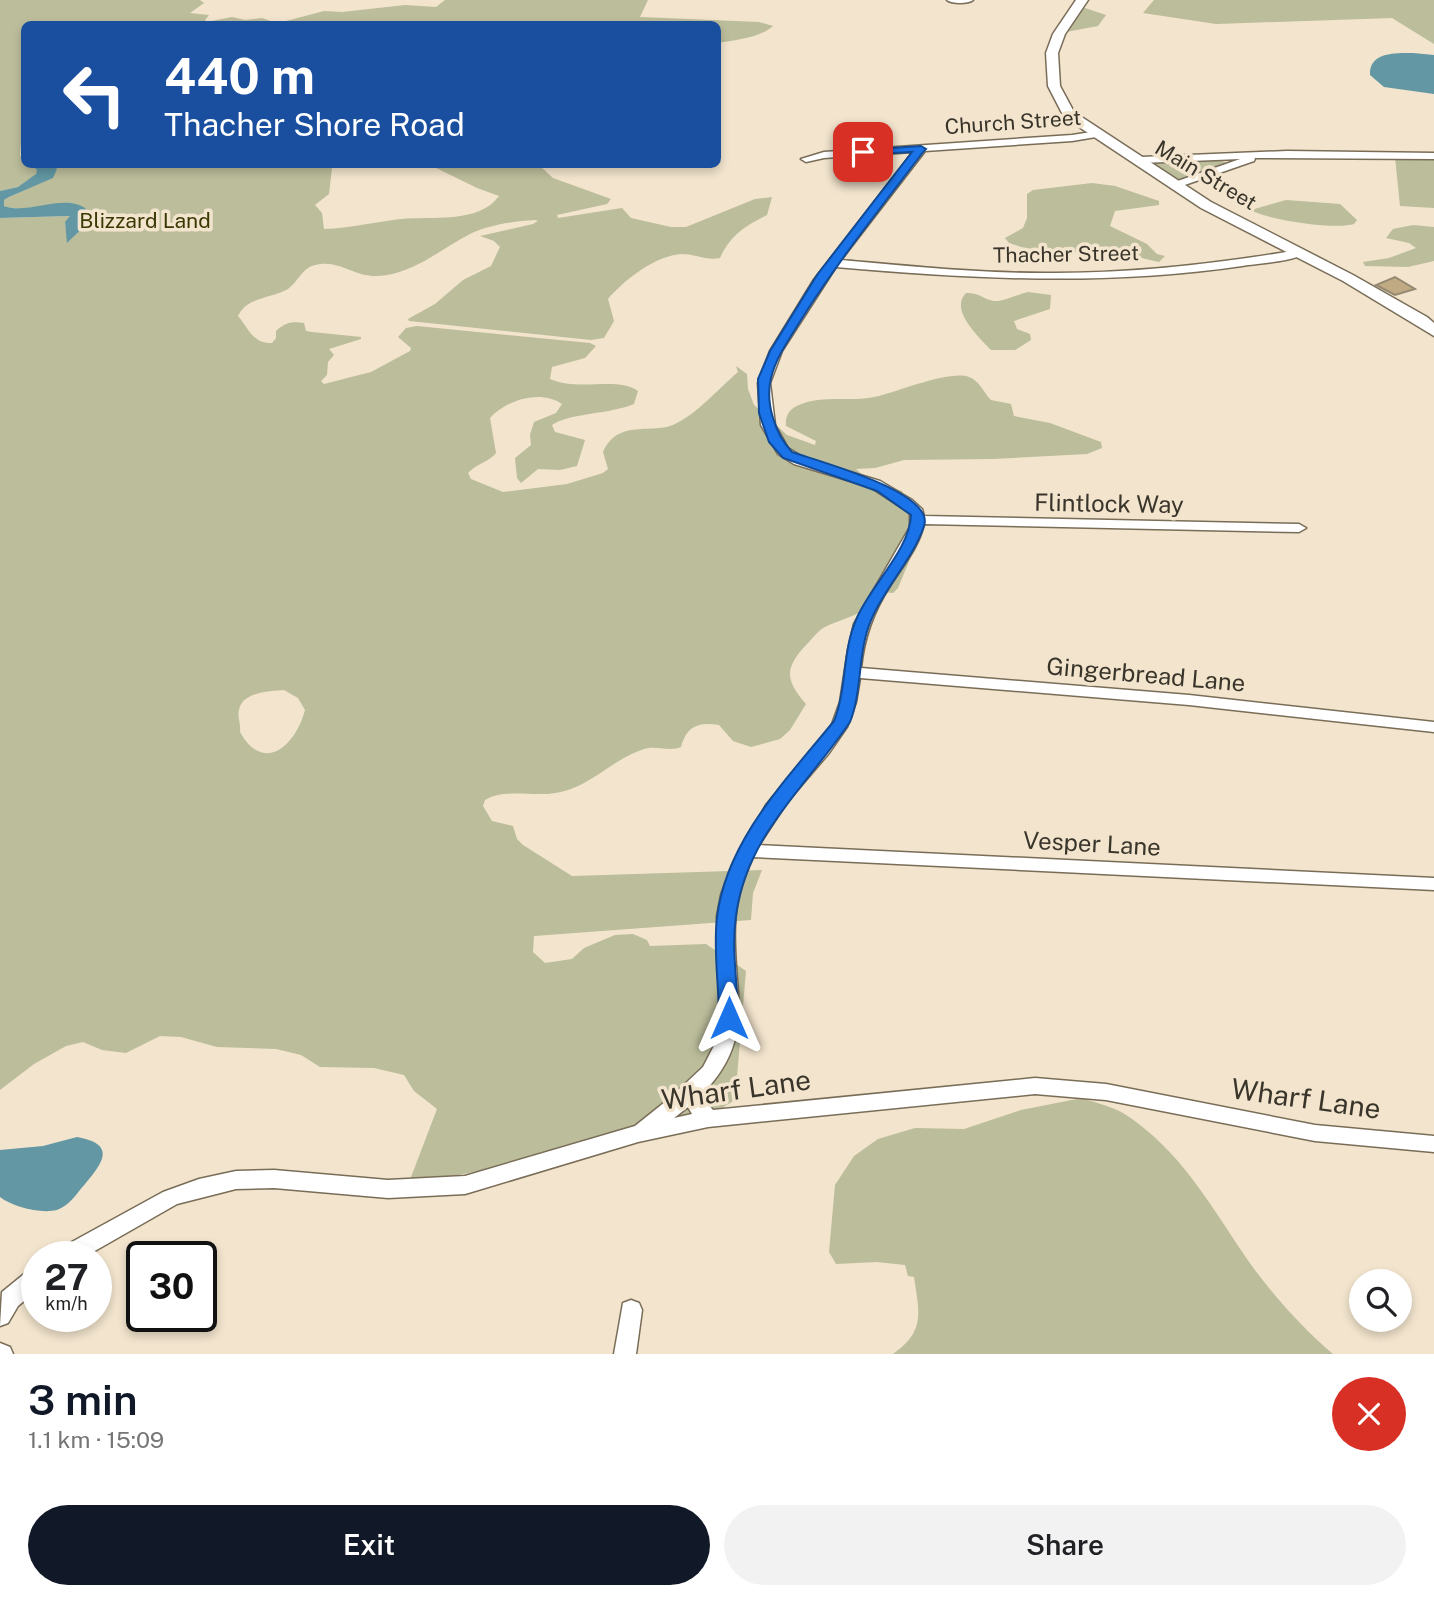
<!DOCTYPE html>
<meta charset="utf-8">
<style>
body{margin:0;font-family:"Public Sans",sans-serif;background:#f2f2f2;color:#202124;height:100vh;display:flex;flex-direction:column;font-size:26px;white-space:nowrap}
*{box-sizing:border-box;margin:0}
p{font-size:23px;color:#757577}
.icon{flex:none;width:38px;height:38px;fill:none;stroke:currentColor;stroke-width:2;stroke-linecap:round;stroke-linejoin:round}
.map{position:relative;height:1354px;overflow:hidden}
.drawer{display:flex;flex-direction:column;background:#fff;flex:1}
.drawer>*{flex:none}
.guide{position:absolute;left:21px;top:21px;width:700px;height:147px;border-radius:10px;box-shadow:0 4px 10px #0003;background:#1a4fa0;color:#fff;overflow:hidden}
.fabs{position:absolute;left:1349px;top:1269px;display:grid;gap:14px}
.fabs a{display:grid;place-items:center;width:63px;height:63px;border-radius:50%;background:#fff;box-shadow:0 4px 10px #0003;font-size:35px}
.speed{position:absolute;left:21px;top:1241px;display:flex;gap:14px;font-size:35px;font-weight:700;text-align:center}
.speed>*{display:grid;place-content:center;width:91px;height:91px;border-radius:50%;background:#fff;box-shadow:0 4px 10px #0003;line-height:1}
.speed small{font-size:18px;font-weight:400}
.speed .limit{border:4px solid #111;border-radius:10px;background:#fff;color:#111}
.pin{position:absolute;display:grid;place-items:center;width:60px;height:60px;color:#fff;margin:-30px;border-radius:14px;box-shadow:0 4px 10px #0006}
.me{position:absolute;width:77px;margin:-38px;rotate:0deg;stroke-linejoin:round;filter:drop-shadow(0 0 5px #0008)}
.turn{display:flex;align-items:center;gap:24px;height:147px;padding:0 28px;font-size:32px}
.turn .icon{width:91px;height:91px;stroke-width:2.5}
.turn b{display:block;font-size:49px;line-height:60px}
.round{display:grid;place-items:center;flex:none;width:74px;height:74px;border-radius:37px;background:#f2f2f2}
.summary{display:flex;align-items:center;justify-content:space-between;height:119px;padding:0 28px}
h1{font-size:42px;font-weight:600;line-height:52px;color:#111827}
.button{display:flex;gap:14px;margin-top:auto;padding:14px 28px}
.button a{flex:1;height:80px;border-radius:42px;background:#111827;color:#fff;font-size:28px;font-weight:600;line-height:80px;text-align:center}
.button a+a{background:#f2f2f2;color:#202124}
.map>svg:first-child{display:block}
</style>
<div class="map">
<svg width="1434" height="1354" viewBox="0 0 1434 1354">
<rect width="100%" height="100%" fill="#f2e4cd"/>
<!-- green -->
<g fill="#bbbd9b" fill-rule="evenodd">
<path d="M0,0H200L204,3L190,13L209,15L205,20L207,22L232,17L245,20L262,18L273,22L286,21L324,11L342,12L405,5L436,7L445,0H648L640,17L759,22L773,26C760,38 735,40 718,43V24H24V142L21,143L20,156L24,158V164L31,165L37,170V174L18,187L0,191Z"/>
<path d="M1154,0H1434V44L1392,18L1216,24L1143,13Z"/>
<path d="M1082,7L1106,15L1098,26L1066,32Z"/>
<path d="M1395,157L1434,159V208L1400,206Z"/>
<path d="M1215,158L1229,164L1180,181L1151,163Z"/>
<path d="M55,165H338L332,168L329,194L315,205L322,213L324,229C350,228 375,222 401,219C431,216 479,224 499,196L477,188L430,165H539L553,178L611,199L607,204L557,215L558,218L622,208L631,218L671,227H686L755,199L772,197L767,215C746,226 731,234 720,258C707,261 695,254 682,254C656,255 624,280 608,299L614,321L604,338L591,340L409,321L408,319L435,304L463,280L491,266L500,247L494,241L480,236L533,224L538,221L535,220C515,221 490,225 472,233C444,247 418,270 387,275C355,281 342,258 315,265C302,268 298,282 288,289C271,299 248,296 238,316C249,329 253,344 272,343L276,338V331C285,322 293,321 304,323L306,331L312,332L361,337V339L329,349L334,355L328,362L327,375L321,381L324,384L371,372L410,351L411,348L398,337L406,328L417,326L590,343L596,346L585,358L552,367L550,379C579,392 617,376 638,391L634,404C611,414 569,413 552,425L555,432L585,440L577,466L560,470L538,469L521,483L517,478L515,458L531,445L530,435L534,422L556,413L562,404C541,389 506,400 490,418L496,453C489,462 477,463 468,473L471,479L503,492L567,484L603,473L608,469L603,452C618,418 653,435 675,424C698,413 718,389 738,372L736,366L747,374L748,389L754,405L787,435L815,445L816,441L786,426C785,416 789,409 799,405C823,394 854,403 879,396C899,391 951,370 969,377C980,381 983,392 991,400L1011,404L1014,416L1050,423L1101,442L1102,448L1087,454L992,459L904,460L875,468L856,469L869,481L902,491L910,516L924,525L898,588L893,593L882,592C869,613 848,617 827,626C819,629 813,638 807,644C784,668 785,680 806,704L790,730L780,739L751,747L733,741L719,725C698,722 687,726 681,747C668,752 657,745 644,749C612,759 590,788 555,793C533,797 505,788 485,800L483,806L492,821L513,826L517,839L523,845L572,876L762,870L753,893L751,920L534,936L533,952L545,963L572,959L584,948L615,935L633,934L647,940L650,946L706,944L746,971L735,1100L687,1129L408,1185L437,1109L414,1091L404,1075L374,1068L320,1067L301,1055L276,1049L217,1047L181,1037L160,1036L126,1053L102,1050L83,1042L66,1046L34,1064L0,1090V218L71,216L65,223L68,242L89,222V213C65,191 33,216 4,206V200L9,197L52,178L57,169ZM284,690L298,698L305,710C296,745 264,775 240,732C241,724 237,717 239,710C242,692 270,691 284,690Z"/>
<path d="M1092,183L1115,186L1159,201V205L1115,211L1110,226L1147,244L1157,254L1165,256L1159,262L1133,256L1024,248L1009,243L1005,238L1023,228L1027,218V194L1033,190Z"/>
<path d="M1286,200L1340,204L1357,220L1354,224C1337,230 1267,220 1251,210Z"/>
<path d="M1413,225L1434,227V261L1408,267L1365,266L1363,262L1389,258L1416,248L1409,243L1386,238L1393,229Z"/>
<path d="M1028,292L1051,295L1050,309L1014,321L1017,329L1030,334L1031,340L1015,350H991C979,337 949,310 966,293C981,293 982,299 994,301C1004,302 1018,294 1028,292Z"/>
<path d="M1082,1098C1095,1103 1111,1106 1123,1113C1179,1148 1211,1206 1247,1259C1270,1292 1302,1328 1333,1354H893C926,1331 919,1312 914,1277L908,1276L905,1265L877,1262L836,1264L829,1252L835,1185L854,1156L878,1139L915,1128L964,1129L1021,1110Z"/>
</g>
<!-- water -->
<g fill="#6297a3">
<path d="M1413,53L1434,55V94L1384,87L1370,75C1369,52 1395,53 1413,53Z"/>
<path d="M31,165H55L57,169L53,178L9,197L4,200V206C29,216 71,189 90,213L89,222L67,243L65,222L70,216L0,218V191L18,187L36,174L37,170Z"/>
<path d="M77,1137C116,1144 104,1162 85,1184C77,1193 69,1206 57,1210C40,1214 13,1207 0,1197V1150L43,1146Z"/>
</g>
<!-- building -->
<path fill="#c0aa83" stroke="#958872" stroke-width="2" d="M1395,277L1415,289L1395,295L1376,285Z"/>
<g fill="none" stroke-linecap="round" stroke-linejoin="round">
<defs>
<g id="minor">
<path d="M947,0H973C968,4 952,4 947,0Z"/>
<path d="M1098,131L1103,134L1102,136L1072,141L925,151L841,260C908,266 976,273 1044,273C1130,274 1215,264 1299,250L1305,253C1293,262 1258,263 1242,266C1106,286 972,279 836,267L782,351L770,383L775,425L788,448L804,458L880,481L912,500L922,509L924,516L1299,524L1306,528L1299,532L924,524C919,547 902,567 890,586C873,612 864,637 861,668L1189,695L1434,722V732L1189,705L860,678L856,702L847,727L829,753L788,801L759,845L1434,878V890L753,857C743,879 736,902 735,925C732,992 757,1034 706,1090L708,1104L713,1110L1035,1078L1106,1084L1315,1125L1434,1136V1152L1315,1141L1106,1100L1035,1094L708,1127L638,1142L465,1194L388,1198L274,1188L236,1189L177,1204L86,1256H56L59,1249L163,1192L199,1179L236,1171L274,1170L388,1180L465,1176L635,1126L670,1098L703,1067L717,1040L720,1014L717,916L721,895L732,865L766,805L831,727L840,702L848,650L854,624L910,527V513L870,487L794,464L778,454L761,425L758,383L770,351L813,281L913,152L824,158L806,162L801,159L824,152L1072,135ZM688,1107L692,1114L674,1118Z"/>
<path d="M1287,151L1434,153V159L1255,158L1254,161L1176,188L1172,187V183L1240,159L1141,163L1136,160L1141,157Z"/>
<path d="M37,1267V1290L18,1306L8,1323L0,1326L2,1292L29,1270Z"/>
<path d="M631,1300L639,1303L642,1310L636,1354H614L623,1303Z"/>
<path d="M0,1343L10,1347L13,1354H0Z"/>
</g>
<path id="major" d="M1076,0H1088L1065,34L1058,53L1060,86L1074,112L1211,202L1353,275L1427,317L1434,323V336L1343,281L1201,208L1064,117L1048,86L1046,53L1053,34Z"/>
</defs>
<!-- minor casing -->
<use href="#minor" stroke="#796d58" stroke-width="3"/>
<!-- major casing -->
<use href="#major" stroke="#796d58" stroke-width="3"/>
<!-- minor -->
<use href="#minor" fill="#fff" fill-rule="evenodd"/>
<!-- major -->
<use href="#major" fill="#fff" fill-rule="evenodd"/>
</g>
<!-- route -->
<path fill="#1a73e8" stroke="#114b97" stroke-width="2" d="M921,146L926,149L924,151C882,206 838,261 801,320C790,338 776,357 771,378C765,403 775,434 792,452C817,461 936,492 924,526C913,559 886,586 872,618C857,651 863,689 850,722C807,786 746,835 736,916C731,950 738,984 738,1018L735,1024L729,1026L722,1024L719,1018C719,984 713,950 717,917C727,839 787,779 834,721C847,689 842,652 856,620C869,587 910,550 911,515L877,491L783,458L769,442L759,413L758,379L770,351L817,275L912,152L863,155L858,152L859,150Z"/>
<g text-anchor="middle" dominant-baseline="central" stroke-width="7" stroke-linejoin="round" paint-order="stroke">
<!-- far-street labels -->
<g font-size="21" fill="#3a352b" stroke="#f2e4cd">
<text transform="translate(1013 122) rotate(-4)">Church Street</text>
<text transform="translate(1206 175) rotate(31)">Main Street</text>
<text transform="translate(1066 254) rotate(-1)">Thacher Street</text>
</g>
<!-- far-park labels -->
<g font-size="21" fill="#393903" stroke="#f2e4cd">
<text x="145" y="220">Blizzard Land</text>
</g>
<!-- street labels -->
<g font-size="24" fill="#3a352b" stroke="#f2e4cd">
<text transform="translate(1109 503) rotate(1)">Flintlock Way</text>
<text transform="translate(1146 674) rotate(5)">Gingerbread Lane</text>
<text transform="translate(1092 843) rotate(3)">Vesper Lane</text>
</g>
<!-- near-street labels -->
<g font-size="28" fill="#3a352b" stroke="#f2e4cd">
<text transform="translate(736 1089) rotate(-8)">Wharf Lane</text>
<text transform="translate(1306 1098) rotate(8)">Wharf Lane</text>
</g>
</g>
</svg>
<div class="fabs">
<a><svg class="icon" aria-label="search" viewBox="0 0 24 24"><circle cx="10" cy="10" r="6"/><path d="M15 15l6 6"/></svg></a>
</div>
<div class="speed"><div>27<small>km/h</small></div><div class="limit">30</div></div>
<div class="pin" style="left:863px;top:152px;background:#d93025"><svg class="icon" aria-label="arrive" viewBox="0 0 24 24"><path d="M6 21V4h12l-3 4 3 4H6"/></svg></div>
<svg class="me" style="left:729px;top:1018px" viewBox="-20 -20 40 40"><path d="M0-17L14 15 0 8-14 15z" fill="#1a73e8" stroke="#fff" stroke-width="4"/></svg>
<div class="guide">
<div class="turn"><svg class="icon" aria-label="left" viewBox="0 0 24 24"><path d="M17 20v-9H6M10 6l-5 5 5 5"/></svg><div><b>440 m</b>Thacher Shore Road</div></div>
</div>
</div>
<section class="drawer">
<div class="summary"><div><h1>3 min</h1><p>1.1 km · 15:09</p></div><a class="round" style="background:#d93025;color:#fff"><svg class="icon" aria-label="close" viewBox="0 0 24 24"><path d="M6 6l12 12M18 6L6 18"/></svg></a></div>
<div class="button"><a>Exit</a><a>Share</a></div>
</section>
